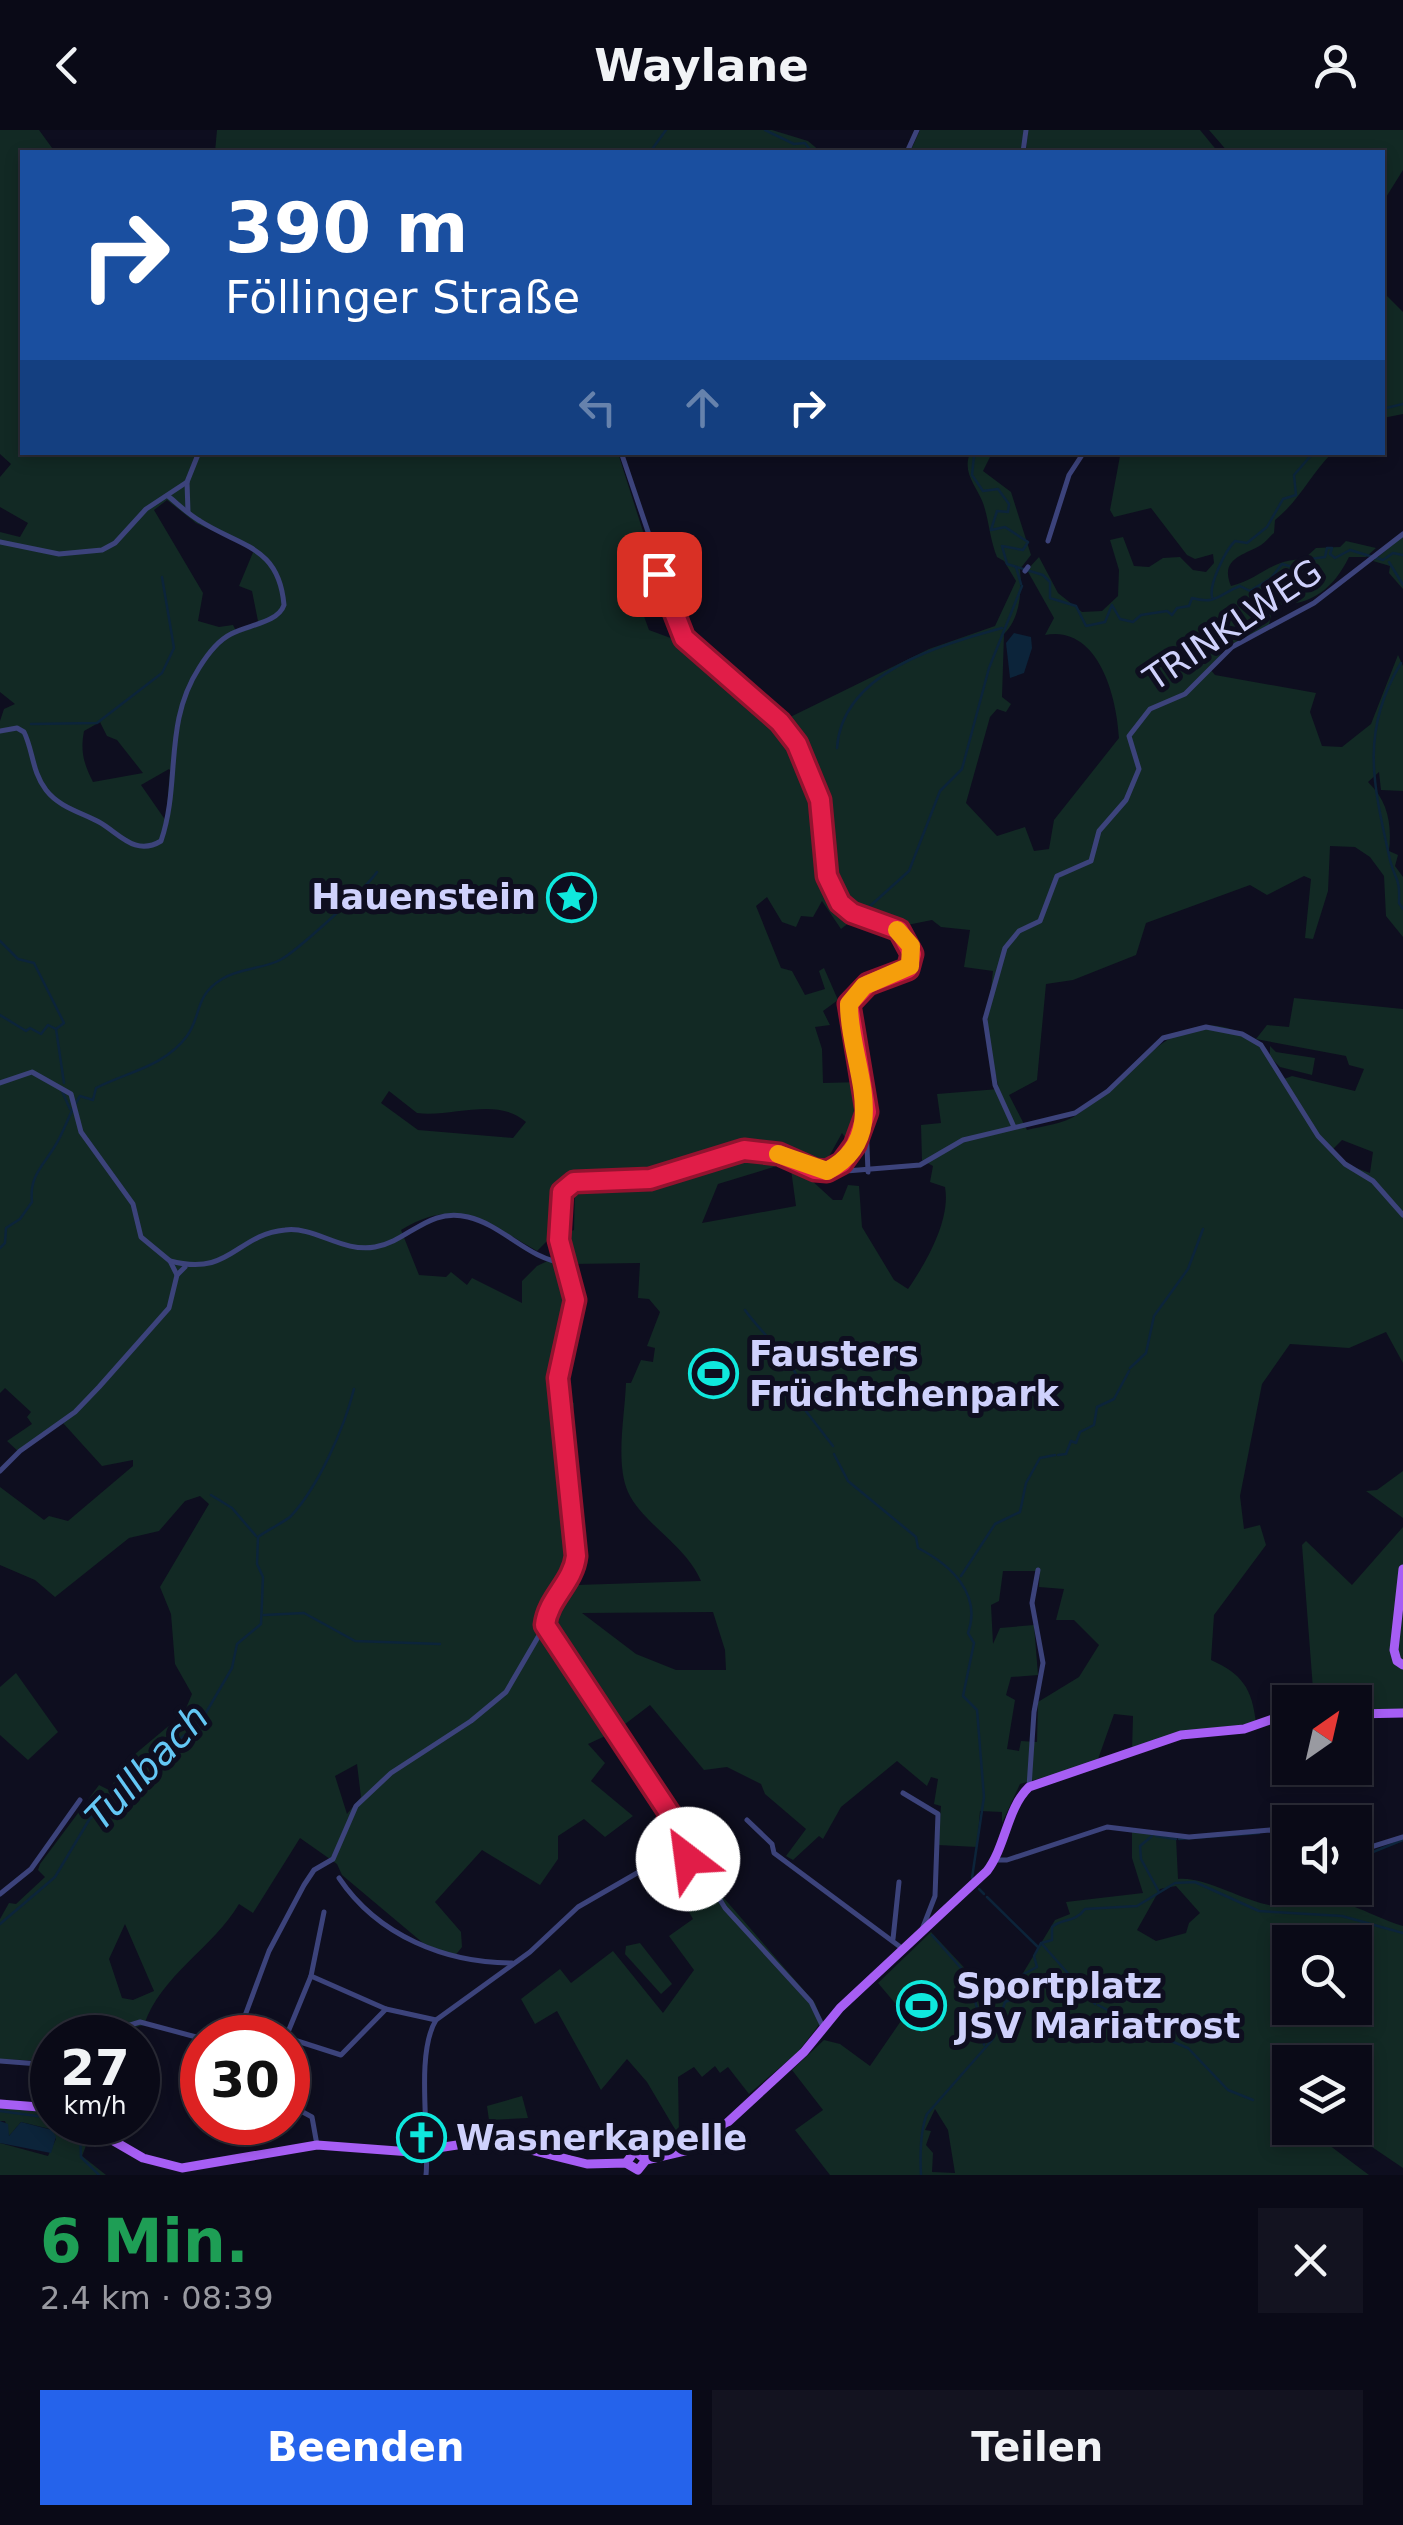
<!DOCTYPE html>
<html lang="de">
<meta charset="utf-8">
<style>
body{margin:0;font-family:"DejaVu Sans",sans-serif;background:#131320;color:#f1f3f6;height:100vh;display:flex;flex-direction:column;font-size:38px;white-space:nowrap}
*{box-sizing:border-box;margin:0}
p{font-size:32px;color:#999aa1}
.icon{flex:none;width:55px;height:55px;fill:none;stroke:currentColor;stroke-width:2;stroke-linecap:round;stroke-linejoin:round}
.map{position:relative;height:2045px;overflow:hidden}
.panel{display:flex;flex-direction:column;background:#0a0a17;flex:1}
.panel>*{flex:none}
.guide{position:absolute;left:20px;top:20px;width:1365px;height:305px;border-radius:0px;box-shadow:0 5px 15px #0003,0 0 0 2px #2a2b36;background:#1a4fa0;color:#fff;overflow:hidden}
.needle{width:65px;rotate:34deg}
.tools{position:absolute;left:1272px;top:1555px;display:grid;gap:20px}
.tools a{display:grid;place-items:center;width:100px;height:100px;border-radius:0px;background:#0a0a17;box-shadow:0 5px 15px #0003,0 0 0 2px #2a2b36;font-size:50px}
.speed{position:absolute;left:30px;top:1885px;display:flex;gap:20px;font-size:50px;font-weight:700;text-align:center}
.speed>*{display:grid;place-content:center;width:130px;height:130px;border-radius:50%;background:#0a0a17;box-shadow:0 5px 15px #0003,0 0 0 2px #2a2b36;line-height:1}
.speed small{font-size:25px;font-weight:400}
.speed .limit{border:15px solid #d22;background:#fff;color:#111}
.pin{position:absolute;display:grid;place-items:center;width:85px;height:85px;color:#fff;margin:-42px;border-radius:20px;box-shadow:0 5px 15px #0006}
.me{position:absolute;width:110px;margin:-55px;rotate:330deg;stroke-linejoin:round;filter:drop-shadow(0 0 8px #0008)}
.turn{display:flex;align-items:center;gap:35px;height:210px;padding:0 40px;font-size:45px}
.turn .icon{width:130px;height:130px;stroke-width:2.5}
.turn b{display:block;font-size:70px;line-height:85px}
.lanes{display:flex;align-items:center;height:95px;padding:0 40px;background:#0003;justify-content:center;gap:50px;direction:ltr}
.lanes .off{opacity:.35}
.round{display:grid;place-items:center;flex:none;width:105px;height:105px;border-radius:0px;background:#131320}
.headline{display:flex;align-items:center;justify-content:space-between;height:170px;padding:0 40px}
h1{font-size:60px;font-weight:600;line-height:75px;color:#1e9e55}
.primary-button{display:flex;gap:20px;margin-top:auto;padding:20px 40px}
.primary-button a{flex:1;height:115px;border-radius:0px;background:#2563eb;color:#fff;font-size:40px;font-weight:600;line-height:115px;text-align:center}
.primary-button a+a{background:#131320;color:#f1f3f6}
header{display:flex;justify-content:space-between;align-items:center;height:130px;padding:0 40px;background:#0a0a17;font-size:45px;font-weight:600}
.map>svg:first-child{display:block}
</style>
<header><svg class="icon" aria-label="back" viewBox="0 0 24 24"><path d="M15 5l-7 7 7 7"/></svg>Waylane<svg class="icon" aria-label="person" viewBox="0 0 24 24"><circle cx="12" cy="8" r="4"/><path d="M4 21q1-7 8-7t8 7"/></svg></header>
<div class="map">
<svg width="1403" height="2045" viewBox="0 0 1403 2045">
<rect width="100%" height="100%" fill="#0e0e1f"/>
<!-- green -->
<g fill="#122924" fill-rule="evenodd">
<path d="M0,0H39L55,22H22V322L618,323L655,439L634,459L649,500L684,513L778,593L929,519L995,496L1016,451L1004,431L997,427C990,410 989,390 983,373C976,355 962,343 970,323H992L983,341L1011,362L1031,425L1020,439C1022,461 1020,489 1004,504L1002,567L1011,574L1006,582L997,579L990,587L966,673L997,706L1025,697L1034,721L1049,719L1054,690L1119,608C1117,568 1099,495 1045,505L1054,488L1027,440L1039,427L1058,463L1082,482L1102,481L1118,466L1119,440L1110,410L1123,407L1134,436L1149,437L1163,428L1180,427L1193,440L1206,442L1214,433L1213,424L1195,429L1187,425L1151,378L1114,387L1110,380L1120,326L1126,323H1332C1310,345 1300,370 1275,390L1274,403C1269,407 1266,412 1261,415C1245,425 1219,428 1231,456C1263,448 1268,430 1304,429L1316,418L1340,417L1346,411L1376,418L1366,427H1349C1333,459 1312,476 1273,475L1269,495L1225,518L1210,539L1215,545L1316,563L1310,582L1322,616L1342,617L1371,594L1398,525L1403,536V661L1381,660L1379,642L1368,652C1388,671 1392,694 1389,721L1398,725L1395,736L1403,747V807L1386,786L1384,746L1370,727L1355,717L1330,716L1328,761L1313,809L1305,808L1311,749L1304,746L1267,765L1250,755L1146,793L1136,825L1073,850L1046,854L1037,950L1009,965L1027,1000C1043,996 1064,994 1078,984C1138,944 1193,845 1270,927V916L1276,922L1315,928L1312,945L1280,937L1272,929L1284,949L1292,946L1355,961L1364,939L1349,935L1346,926L1256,909L1267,895L1289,897L1294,868L1403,879V1233L1386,1202L1349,1218L1290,1214L1262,1254L1240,1366L1244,1399L1260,1395L1266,1415L1214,1485L1211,1530C1242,1544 1252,1558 1256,1593L1185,1601L1132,1621L1133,1586L1114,1584L1097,1632L1020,1654L1002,1693V1682L980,1681L977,1717L938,1715L941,1676L934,1674L938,1649L931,1647L927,1656L897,1631L841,1677L823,1709L819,1706L793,1730L786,1726L806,1699L765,1664L761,1654L727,1637L704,1640L650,1575L616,1601L588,1614L605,1633L591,1651L633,1686L605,1707L584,1689L558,1706V1729L540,1755L482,1720L435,1772L461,1802L462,1817L454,1827L423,1813L342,1745L337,1734L300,1708L253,1783L239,1774C213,1818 161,1845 144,1895L94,1907L52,1908V1924L44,1931L0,1929V1789L9,1773L16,1774L45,1747L38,1740L40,1734L99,1655L109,1660L128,1630L184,1583L192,1564L175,1534L171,1484L160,1457L209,1374L200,1366L185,1371L159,1401L129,1408L55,1467L35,1450L0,1435V1357L44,1390L49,1386L68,1391L133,1336V1330L102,1336L63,1293L20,1323L7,1311L32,1294L27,1287L31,1282L5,1258L0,1263V591L4,579L15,574L0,562V402L20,407L28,393L0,377V347L11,334L0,324ZM167,370L196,393L254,420L239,456L252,461L259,496L237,503L233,495L219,497L198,491L203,463L154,380ZM100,592L107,606L117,610L143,643L93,652C84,634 80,622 84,601ZM169,639L170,640L166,691L141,655ZM767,767L782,792L796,797L801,786L813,787L822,771L841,799L859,785L897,797L932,790L941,797L970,800L964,837L993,841L986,903L999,959L937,964L941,993L921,995L922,1030L933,1036L930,1052L945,1057C951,1090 926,1133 908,1159L894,1150L862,1097L859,1056L848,1055L842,1070H833L810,1049L809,1042L791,1031V1021L815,1031L827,1030L842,1003L850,1014L869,1011L863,952L823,953L822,919L815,897L830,895L823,881L838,870L824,838L819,841L825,859L805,865L792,841L781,838L756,776ZM389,961L417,983C451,988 497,966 526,992L513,1008L418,1000L381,973ZM1309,994L1333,1019L1342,1010L1373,1022L1370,1043L1345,1034ZM790,1032L796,1076L702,1093L718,1054ZM575,1055L574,1100L562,1105L571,1134L640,1133L638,1168L649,1169L660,1182L647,1216L655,1218L653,1232L641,1230L631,1253H626C625,1285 615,1332 628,1362C642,1393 686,1415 701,1451L577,1455L584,1431L569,1311L574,1273L563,1265L565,1225L558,1221L572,1175L560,1125L537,1136L522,1151V1173L472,1148L467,1155L451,1142L446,1147L419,1145L401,1100C458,1065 487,1093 537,1121L550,1108C546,1087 558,1066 575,1055ZM1003,1441H1040L1039,1457L1064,1459L1056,1490H1074L1099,1515L1079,1547L1038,1572L1037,1612L1021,1611L1019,1621L1007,1619L1015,1570L1006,1565L1011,1547L1038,1545L1034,1495L1000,1498L993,1514L991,1475L999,1471ZM713,1482L725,1520L726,1540H676L636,1524L582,1483ZM357,1634L361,1667L347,1684L335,1646ZM125,1794L154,1861L133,1870L122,1868L109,1829Z"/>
<path d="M217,0H772L808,11L821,22H215Z"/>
<path d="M920,0H1024L1021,22H910Z"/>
<path d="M1028,0H1200L1218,22H1026Z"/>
<path d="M1209,0H1403V40L1383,72L1382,22H1228Z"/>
<path d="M1382,161L1403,182V284L1383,288Z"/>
<path d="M1403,406V459L1389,443L1390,436L1373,431Z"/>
<path d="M1403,1341V1388L1366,1361L1377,1360Z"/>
<path d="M1403,1397V1579H1355V1572H1314L1302,1415L1306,1411L1352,1455Z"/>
<path d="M16,1543L58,1602L28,1630L0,1605V1557Z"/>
<path d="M1132,1701L1176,1708L1178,1749C1204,1746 1245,1772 1274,1776C1286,1778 1301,1768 1313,1768C1347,1768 1372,1787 1403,1796V2038L1344,1998H1355V1932H1290V1998H1320L1321,2009L1369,2045H830L795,2000L823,1980L792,1940L824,1910L840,1914L870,1936L905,1885L878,1853L931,1802L972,1846L987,1907L991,1876L998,1865L1014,1858L1055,1790L1070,1784L1066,1772L1143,1763L1132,1728ZM1176,1756L1200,1783L1189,1793L1186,1803L1156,1811L1137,1800L1160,1759ZM1290,1812H1355V1878H1290ZM935,1979L948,2000L955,2043L932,2042L933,2023L926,2015L931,2001L925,2000Z"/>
<path d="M716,1759L815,1873L822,1891L798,1922L749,1964L728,1937L720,1943L715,1936L702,1947L694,1937L678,1947L679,2006L647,1952L627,1929L601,1960L557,1881L535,1894L521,1869L560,1839L571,1853L613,1821L663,1883L694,1840L669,1806L693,1789L689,1782Z"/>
<path d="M640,1813L672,1854L661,1864L625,1824L626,1816Z"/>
<path d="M522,1966L528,1988L489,1990L487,1976Z"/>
<path d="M0,1977L52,1983V1992L73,1993L91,2003L82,2026L106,2045H0V2013L48,2026L56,2009L50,1999L21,1992L9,2006L5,1991H0Z"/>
</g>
<!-- water -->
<g fill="#0c243a">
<path d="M1014,503L1031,507L1032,518L1024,543L1010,548L1006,513Z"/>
<path d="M0,1991L8,1994L9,2006L21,1992L52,2000L56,2007L51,2023L0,2013Z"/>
</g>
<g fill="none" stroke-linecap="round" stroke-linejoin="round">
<!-- stream -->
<g stroke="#0c243a" stroke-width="2.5">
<path d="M765,0L794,14L805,13L812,22"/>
<path d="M650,22L666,0"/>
<path d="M1382,279L1403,274"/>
<path d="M985,322L974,326L972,345L983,361L998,359L1009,374L1008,382L997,381L991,400L1005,397L1028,412L1023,420L1002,416L1007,434L1043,445L1050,452V468L1076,476L1086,496L1105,492L1112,475L1120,489L1133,492L1141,485L1167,481L1172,485L1177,478L1189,476L1192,468C1217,475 1219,464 1240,456L1250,461L1271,448L1282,434L1303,440L1310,429L1325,427L1327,418H1332L1330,424L1335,428L1350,420L1383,430L1393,423L1403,425"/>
<path d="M1389,432L1403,455"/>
<path d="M1016,437L1021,454"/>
<path d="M1212,467C1209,454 1225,421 1235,411L1247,413L1267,397L1283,369L1296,365L1294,345L1314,322"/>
<path d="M1401,533C1359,602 1374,657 1390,730C1396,753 1400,746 1399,773L1403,779"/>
<path d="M31,594L97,593L162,543L174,518L162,447"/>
<path d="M837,618C842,542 940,515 1002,498"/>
<path d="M869,777L909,741L940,661L962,639L989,538L1022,456"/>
<path d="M0,811L18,829L34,833L64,893L56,899L64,953"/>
<path d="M0,885L26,901L30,898L41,904L48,895L56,899"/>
<path d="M62,961L70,979"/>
<path d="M0,1118L5,1113L6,1098L20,1089L32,1072C29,1046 43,1036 55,1016C65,1000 69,983 80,966L93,970L96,958C127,942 164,937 187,906C202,885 194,866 222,849C239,838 263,839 280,830C296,822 368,756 377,742"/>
<path d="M745,1180C763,1207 811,1243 802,1276L833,1316"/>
<path d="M1130,1238L1146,1223L1154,1186L1188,1139L1203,1099"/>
<path d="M834,1324L848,1351L916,1407L918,1418C951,1435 982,1464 968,1503L974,1513L963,1566L977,1580L984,1667L972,1748"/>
<path d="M1058,1325L1066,1324L1071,1311L1076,1313L1080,1302L1094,1295L1097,1277L1114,1269L1129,1241"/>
<path d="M211,1365L232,1378L256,1406"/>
<path d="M961,1446L995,1394L1020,1382L1026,1353L1040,1328L1055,1325"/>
<path d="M264,1485L304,1483L355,1511L440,1514"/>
<path d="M1152,1706L1140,1716L1141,1729L1159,1762"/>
<path d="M1156,1706L1176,1709"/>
<path d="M1179,1709L1259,1703"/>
<path d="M1355,1724H1360"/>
<path d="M1363,1724H1364"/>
<path d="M1368,1724L1403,1710"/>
<path d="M979,1759L984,1764"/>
<path d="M987,1767L1038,1817"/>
<path d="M0,1794L55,1747L89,1690L142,1631L157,1627L200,1593L232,1538L237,1514L261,1494L263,1447L257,1434L258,1407C266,1401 286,1391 291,1386C318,1357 344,1299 354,1259"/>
<path d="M932,1805L968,1846L983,1899"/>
<path d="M1042,1814L1095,1874"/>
<path d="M1098,1875L1148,1901"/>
<path d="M983,1901L984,1915"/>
<path d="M1152,1903L1188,1918L1228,1960L1253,1970"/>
<path d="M0,1981L52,1988"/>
<path d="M64,1992L80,2002L81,2027L99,2045"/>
<path d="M921,2045C920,2025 920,2001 927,1984L993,1909L1005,1872L1019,1866L1020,1846L1037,1837L1034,1826L1041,1813L1052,1810V1797C1062,1788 1075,1793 1085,1779L1137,1776L1175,1753L1195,1752L1259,1781L1342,1786L1403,1803"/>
</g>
<!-- minor -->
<g stroke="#3c437b" stroke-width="5">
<path d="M907,22L917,0"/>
<path d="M1023,22L1026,0"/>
<path d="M621,322L684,508L789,602L812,643L826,698L827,746L833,762L845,779L899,801L911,816L907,839L867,854L849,874C847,926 895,1008 830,1039"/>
<path d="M188,382L187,352L199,322"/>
<path d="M1048,411L1069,345L1084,322"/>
<path d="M0,412L59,424L102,420L115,413L146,379L187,352"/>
<path d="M1025,441L1028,437"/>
<path d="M0,601L17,598L24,602C33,620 32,642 46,660C59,677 80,682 99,692C119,703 135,727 161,711C181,653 163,594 199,538C207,525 217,511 231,504C247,495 278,493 284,475C279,416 241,417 200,391C188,384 179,375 168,366"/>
<path d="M0,953L32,942L71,964L81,1002L133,1074L141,1107L170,1131L177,1145"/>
<path d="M866,991L868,1042"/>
<path d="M1014,997L995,955L985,889L1005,818L1019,801L1040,791L1057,746L1091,731L1099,701L1126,670L1139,639L1129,606L1150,579L1185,564L1232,517L1314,473L1403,404"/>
<path d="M170,1131C231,1147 235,1105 285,1100C315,1096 342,1123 375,1117C409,1111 428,1077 468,1087C503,1095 529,1130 565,1133"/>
<path d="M0,1341L20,1321L75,1282L99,1257L169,1178L177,1145L185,1137"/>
<path d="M1029,1657L1034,1582L1043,1533L1032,1473L1038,1440"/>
<path d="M903,1663L938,1684L935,1766L923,1797"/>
<path d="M747,1690L772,1714L774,1723L903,1819"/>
<path d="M661,1710L705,1745L725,1778L811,1872L823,1897"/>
<path d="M1355,1722L1403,1707"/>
<path d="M996,1730H1007L1107,1697L1189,1707L1270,1700L1290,1703"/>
<path d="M339,1748C378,1806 446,1833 512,1833"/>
<path d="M0,1764L31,1739L80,1670"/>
<path d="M324,1782L311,1846L288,1902L291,1909L341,1925L386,1879L436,1890"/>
<path d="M893,1809L899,1752"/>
<path d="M311,1846L386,1879"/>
<path d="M88,1908L140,1892L200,1908L243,1891L269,1821L304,1755L314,1740L333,1729L356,1676L391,1643L471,1591L506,1562L545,1495"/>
<path d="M0,1931L52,1935"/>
<path d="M288,1974L312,1987L317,2015"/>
<path d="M426,2045C430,2005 415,1924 436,1890L530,1822L578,1777L644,1739L670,1691L545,1495C548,1468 572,1453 576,1426L558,1248L575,1170L559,1110L565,1056L587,1050L650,1049L680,1036L751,1020L834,1042L920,1035L963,1010L1075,983L1108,961L1163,908L1206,897L1242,904L1261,915L1318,1006L1345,1034L1373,1051L1403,1085"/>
</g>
<!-- primary -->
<g stroke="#a65ef4" stroke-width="9">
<path d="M1403,1439L1394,1520L1397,1531L1403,1535"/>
<path d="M1355,1584L1403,1583"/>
<path d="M0,1974L52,1978"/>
<path d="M81,1992L143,2028L182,2038L317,2015L411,2022L490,2010L587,2034L626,2033L638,2040L646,2030L693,2019L715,2004L804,1922L840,1878L987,1741C1006,1716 1007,1678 1029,1657L1181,1605L1244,1599L1290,1583"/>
<path d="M626,2033L635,2021L646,2030"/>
</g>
</g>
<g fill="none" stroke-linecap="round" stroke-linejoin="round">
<defs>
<path id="route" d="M659,444L684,508L780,592L797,614L820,670L827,746L840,773L852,783L899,800L912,824L908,839L868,854L849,874L867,982L855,1015L842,1033L827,1041L815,1040L779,1024L744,1020L650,1049L574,1052L562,1062L559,1110L575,1170L558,1248L576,1426C573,1453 548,1468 545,1495L670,1684L661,1710L688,1729"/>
</defs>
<!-- route casing -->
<use href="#route" stroke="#92132f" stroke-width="25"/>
<!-- route -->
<use href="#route" stroke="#e11d48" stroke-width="18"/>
<!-- slow -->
<path stroke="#f59e0b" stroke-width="18" d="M778,1024L827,1041C895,1006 848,931 849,874L864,856L910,836L911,816L897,800"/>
</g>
<!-- icons -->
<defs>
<symbol id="sight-ring" viewBox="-11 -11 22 22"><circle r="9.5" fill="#0e0e1f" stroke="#0fe8dd" stroke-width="1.5"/><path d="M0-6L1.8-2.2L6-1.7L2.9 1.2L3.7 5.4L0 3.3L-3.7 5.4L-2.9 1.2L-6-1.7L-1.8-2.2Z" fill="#0fe8dd"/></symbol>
<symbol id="stadium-ring" viewBox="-11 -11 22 22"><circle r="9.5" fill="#0e0e1f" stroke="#0fe8dd" stroke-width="1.5"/><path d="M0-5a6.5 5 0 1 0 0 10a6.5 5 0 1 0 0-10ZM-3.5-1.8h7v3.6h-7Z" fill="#0fe8dd"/></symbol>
<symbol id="church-ring" viewBox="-11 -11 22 22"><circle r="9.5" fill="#0e0e1f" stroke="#0fe8dd" stroke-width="1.5"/><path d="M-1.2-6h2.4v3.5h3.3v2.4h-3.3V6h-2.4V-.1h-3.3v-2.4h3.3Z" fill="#0fe8dd"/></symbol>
</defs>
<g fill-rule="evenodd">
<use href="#sight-ring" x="544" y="740" width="55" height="55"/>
<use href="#stadium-ring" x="686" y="1216" width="55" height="55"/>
<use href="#stadium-ring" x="894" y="1848" width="55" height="55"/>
<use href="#church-ring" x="394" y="1980" width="55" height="55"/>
</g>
<g text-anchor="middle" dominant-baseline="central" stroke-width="10" stroke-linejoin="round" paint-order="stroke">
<!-- street labels -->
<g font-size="35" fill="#cfd1fc" stroke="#0e0e1f">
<text transform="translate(1233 495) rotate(-34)">TRINKLWEG</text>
</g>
<!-- poi labels -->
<g font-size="35" font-weight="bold" fill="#cfd1fc" stroke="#0e0e1f" text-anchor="start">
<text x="536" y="767" text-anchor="end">Hauenstein</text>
<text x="749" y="1224">Fausters<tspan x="749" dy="40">Früchtchenpark</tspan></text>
<text x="956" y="1856">Sportplatz<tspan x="956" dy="40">JSV Mariatrost</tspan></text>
<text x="456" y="2008">Wasnerkapelle</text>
</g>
<!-- water labels -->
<g font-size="38" font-style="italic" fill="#64c7f5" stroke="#0e0e1f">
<text transform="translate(147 1637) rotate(-46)">Tullbach</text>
</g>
</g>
</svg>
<div class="tools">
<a><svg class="needle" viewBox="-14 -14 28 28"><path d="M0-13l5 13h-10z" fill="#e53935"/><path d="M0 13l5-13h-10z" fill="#999aa1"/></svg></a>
<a><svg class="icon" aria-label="sound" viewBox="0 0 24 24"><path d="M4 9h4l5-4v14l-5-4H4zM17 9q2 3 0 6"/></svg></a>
<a><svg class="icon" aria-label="search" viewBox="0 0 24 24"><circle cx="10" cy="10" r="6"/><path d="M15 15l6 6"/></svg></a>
<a><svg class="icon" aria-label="layers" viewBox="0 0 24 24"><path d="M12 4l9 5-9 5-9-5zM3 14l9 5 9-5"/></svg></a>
</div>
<div class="speed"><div>27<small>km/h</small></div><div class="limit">30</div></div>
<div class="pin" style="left:659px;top:444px;background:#d93025"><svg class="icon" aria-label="arrive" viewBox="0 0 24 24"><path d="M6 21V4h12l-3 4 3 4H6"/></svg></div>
<svg class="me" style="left:688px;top:1729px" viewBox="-20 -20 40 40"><circle r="19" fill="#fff"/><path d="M0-13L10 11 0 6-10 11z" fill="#e11d48"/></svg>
<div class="guide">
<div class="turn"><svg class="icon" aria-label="right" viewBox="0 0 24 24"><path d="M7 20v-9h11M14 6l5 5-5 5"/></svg><div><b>390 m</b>Föllinger Straße</div></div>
<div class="lanes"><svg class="icon off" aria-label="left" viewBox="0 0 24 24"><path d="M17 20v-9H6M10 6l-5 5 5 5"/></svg><svg class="icon off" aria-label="ahead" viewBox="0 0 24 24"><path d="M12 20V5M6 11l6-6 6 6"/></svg><svg class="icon" aria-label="right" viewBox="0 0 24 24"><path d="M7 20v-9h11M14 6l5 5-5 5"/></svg></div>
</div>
</div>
<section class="panel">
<div class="headline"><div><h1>6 Min.</h1><p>2.4 km · 08:39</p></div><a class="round"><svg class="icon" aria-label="close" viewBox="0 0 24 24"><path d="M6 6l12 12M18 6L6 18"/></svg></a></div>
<div class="primary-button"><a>Beenden</a><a>Teilen</a></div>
</section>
